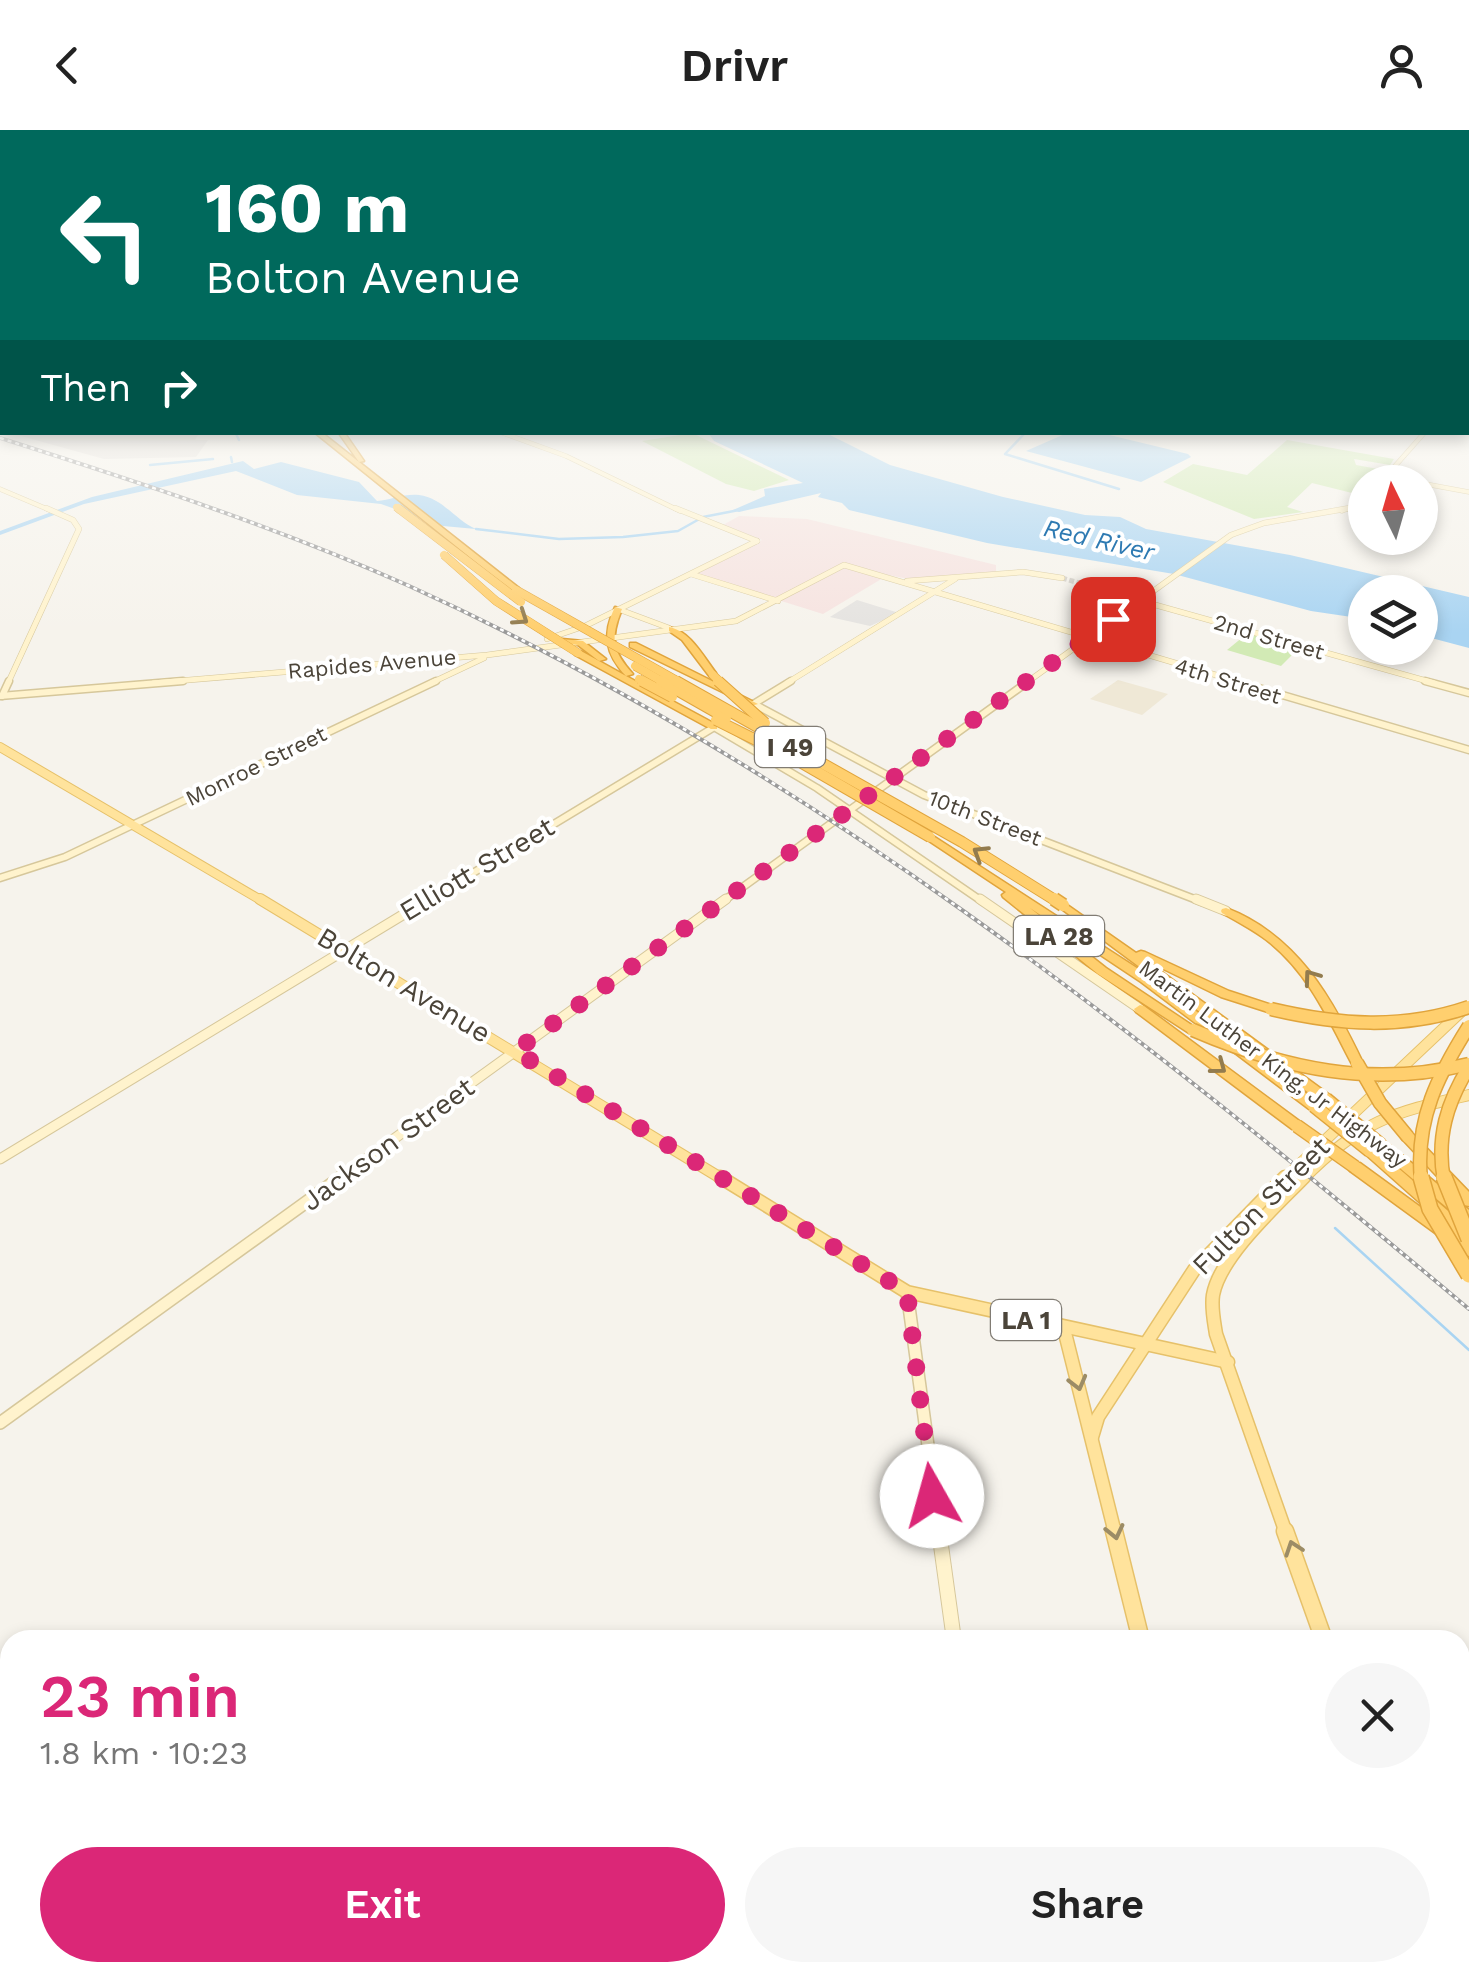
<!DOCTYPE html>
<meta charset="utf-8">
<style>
body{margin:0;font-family:"Work Sans",sans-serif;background:#f6f6f6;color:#222;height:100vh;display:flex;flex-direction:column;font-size:38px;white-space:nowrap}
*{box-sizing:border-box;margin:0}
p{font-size:32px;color:#767676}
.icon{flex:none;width:55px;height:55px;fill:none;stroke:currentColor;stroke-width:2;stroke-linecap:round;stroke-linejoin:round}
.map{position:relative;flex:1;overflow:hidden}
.details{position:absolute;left:0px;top:1500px;width:1470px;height:352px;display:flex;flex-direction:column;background:#fff;border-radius:30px 30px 0 0;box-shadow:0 5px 15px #0003}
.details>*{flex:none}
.top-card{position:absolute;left:0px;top:0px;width:1470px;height:305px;box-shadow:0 5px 15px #0003;background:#00695c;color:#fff;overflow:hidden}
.needle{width:65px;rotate:355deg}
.buttons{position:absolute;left:1348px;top:335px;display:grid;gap:20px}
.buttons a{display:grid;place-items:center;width:90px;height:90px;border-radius:50%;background:#fff;box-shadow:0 5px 15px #0003;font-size:50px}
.pin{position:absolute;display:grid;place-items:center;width:85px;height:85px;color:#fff;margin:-42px;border-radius:20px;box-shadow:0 5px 15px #0006}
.me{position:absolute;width:110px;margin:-55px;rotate:353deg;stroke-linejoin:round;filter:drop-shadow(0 0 8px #0008)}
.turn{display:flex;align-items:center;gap:35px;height:210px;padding:0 40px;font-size:45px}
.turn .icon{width:130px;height:130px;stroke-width:2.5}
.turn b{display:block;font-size:70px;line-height:85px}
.then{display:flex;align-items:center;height:95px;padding:0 40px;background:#0003;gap:20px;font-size:38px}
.round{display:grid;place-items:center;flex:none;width:105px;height:105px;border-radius:52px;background:#f6f6f6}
.overview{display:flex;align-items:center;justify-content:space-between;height:170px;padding:0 40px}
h1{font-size:60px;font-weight:600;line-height:75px;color:#db2777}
.button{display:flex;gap:20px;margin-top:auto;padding:20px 40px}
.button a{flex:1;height:115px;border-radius:60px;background:#db2777;color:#fff;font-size:40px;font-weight:600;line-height:115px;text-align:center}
.button a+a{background:#f6f6f6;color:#222}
header{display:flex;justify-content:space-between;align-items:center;height:130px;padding:0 40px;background:#fff;font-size:45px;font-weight:600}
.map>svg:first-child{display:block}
</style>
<header><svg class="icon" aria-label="back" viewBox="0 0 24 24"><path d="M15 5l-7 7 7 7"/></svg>Drivr<svg class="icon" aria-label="person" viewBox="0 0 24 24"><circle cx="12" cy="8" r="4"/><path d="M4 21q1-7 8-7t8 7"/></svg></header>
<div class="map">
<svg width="1469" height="1851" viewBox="0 0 1469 1851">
<rect width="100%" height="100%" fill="#f6f3ec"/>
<!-- industrial -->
<path fill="#e6e2dd" d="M200,302L195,310H208L196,327L104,329L10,303Z"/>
<!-- education -->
<path fill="#efe8d6" d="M1118,550L1168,564L1142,585L1090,569Z"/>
<!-- medical -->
<path fill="#f6e3e0" d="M739,386L807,389L996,435V442L909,449L888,445L823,484L695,444L762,410L723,395Z"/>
<!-- green -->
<g fill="#d2eab5">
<path d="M692,303L789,350L754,361L726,354L642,311Z"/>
<path d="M1287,310L1394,329L1390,335L1354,329L1356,335L1384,340L1374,352H1365L1364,366L1312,353L1287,377L1303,382L1254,389L1163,352L1193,334L1247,345Z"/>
<path d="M1249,502L1301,516L1281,536L1227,520Z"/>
</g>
<!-- parking -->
<path fill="#e5e3e0" d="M857,470L899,483L870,496L830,487Z"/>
<!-- water -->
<g fill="#a9d4f2">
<path d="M1097,302L1188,324L1191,327L1141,352L1026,321L1067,303Z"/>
<path d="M708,303H826L890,335L1003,367L1085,385L1120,387L1146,399L1290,425L1469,467V518L1420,505V462H1365V489L1311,481L1174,444L987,413L849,380L842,373L818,367L821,363L739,382L733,380L765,366L764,359L803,353L714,311Z"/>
<path d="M243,331L254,339L281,332L359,352L377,371C390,370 406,363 419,365C443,368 455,390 476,399L443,396L381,374L297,365L236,341L84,374L0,405V401L92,367Z"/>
</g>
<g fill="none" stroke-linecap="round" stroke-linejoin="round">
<!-- stream -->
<g stroke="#a9d4f2" stroke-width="2.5">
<path d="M235,302L239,310"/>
<path d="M1026,302L1005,324L1119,359"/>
<path d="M231,327L232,332"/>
<path d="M150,335L213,329"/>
<path d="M476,399L559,409L623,407L678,401L703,387L739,380"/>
<path d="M1335,1098L1469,1220"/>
</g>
<!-- secondary-tunnel -->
<path stroke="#d4d0c8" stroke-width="5" stroke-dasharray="5 2.5" stroke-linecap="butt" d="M1062,448L1127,467"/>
<defs>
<g id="secondary-far5">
<path d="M500,302L566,326L680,381"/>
<path d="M1385,347L1417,352"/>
<path d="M1381,352L1425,302"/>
<path d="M1420,353L1469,362"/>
<path d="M0,359L52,381"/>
<path d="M1342,381L1365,372"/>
</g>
<g id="secondary-far4">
<path d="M675,378L757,411"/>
<path d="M691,444L778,471"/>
<path d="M907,451L1023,442L1062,448"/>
<path d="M1127,467L1434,553"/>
<path d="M618,479L669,498"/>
<path d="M547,509L585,496L757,411"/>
<path d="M8,553L79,399L73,390L46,378"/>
<path d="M153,553L487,525L736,491L844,435L1243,553"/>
<path d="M431,553L484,528"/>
<path d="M787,553L955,449"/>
<path d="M1026,553L1231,405L1264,393L1350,378"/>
</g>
<g id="secondary-far3">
<path d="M1235,551L1469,620"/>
<path d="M1425,551L1469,563"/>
<path d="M0,566L183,551"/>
<path d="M2,566L9,551"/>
<path d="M754,574L924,665L1202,772"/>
<path d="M747,578L791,551"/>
<path d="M714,597L817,658L983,772"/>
<path d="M0,748L65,727L436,551"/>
<path d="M425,772L721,593"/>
<path d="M722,772L1029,551"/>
</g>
<g id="secondary-far2">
<path d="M980,769L1140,879"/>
<path d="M1196,769L1226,781"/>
<path d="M0,1029L429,769"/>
<path d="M337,1050L726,769"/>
</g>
<g id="secondary-far1">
<path d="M907,1162L940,1403"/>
<path d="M0,1293L341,1047"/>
</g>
<g id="secondary">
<path d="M939,1401L954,1510"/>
<path d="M999,1842L1000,1851"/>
</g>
<path id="primary-far3" d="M0,617L264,772"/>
<g id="primary-far2">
<path d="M260,769L724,1050"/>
<path d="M1283,1050L1465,878"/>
<path d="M1302,1050C1361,991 1390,983 1469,965"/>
</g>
<g id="primary-far1">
<path d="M720,1047L907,1162L1228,1232"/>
<path d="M1064,1199L1115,1403"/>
<path d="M1092,1307L1098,1287L1194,1140L1285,1047"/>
<path d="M1286,1403L1216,1204C1214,1191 1211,1178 1213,1165C1220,1126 1277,1075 1304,1047"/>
</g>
<g id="primary">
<path d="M1114,1401L1141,1510"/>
<path d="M1285,1401L1324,1510"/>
<path d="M1220,1842L1222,1851"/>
<path d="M1438,1842L1441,1851"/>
</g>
<g id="highway">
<path d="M2,285V289L0,290V286Z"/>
<rect x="0" y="298" width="2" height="4"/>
<path d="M314,302H321L359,332L338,302H344L364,331L359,332L519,458V462H513Z"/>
<path d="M615,477L622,479C610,508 612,521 633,544L626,546L717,595V599H711L575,525V521H581L626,546C605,524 602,504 615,477Z"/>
<path d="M669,497C690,501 703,526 716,543V547H710L682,510L669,501Z"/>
<path d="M562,509L583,511L606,529L599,531L578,515L562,513Z"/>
<path d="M630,513H636L758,574L751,576L630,517Z"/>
<path d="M930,704L1149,846L1319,973L1321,976L1319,979H1309L1141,852L1030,778L1106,838L1199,900L1197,903H1189L1098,844L1003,767L1002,765L1006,762L926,709L925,707Z"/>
<path d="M1063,772L1136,823L1141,821L1145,822L1229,861L1275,876L1277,879L1271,883L1221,867L1147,831L1331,966L1332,969L1331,972H1321L1059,777L1058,775L1059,773Z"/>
<path d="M1226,778C1297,805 1332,868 1363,933L1361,936H1353C1329,891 1310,845 1269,812C1255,801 1238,792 1222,783L1221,781L1222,779Z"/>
<path d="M1140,875L1144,876L1302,993L1304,996L1302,999H1292L1136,882L1134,879Z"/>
<path d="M1408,1002L1413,1004L1469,1062V1076L1464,1075L1403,1010L1401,1007L1403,1004Z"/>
<path d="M1381,1010L1386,1012L1469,1080V1093L1464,1092L1376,1018L1374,1015L1376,1012Z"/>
<path d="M1370,1016L1375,1018L1469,1099V1110H1466L1469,1112V1126L1464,1124L1350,1041L1348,1037L1350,1033H1360L1445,1095L1365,1024L1363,1021L1365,1018Z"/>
</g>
</defs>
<!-- secondary-far5 casing -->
<use href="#secondary-far5" stroke="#d6c79b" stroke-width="5"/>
<!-- secondary-far4 casing -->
<use href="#secondary-far4" stroke="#d6c79b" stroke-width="6"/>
<!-- secondary-far3 casing -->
<use href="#secondary-far3" stroke="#d6c79b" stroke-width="9"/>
<!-- secondary-far2 casing -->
<use href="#secondary-far2" stroke="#d6c79b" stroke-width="11"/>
<!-- secondary-far1 casing -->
<use href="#secondary-far1" stroke="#d6c79b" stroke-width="14"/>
<!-- secondary casing -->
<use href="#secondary" stroke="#d6c79b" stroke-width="16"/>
<!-- primary-far3 casing -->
<use href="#primary-far3" stroke="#e6c16a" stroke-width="10"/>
<!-- primary-far2 casing -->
<use href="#primary-far2" stroke="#e6c16a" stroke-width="12"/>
<!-- primary-far1 casing -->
<use href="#primary-far1" stroke="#e6c16a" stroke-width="15"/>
<!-- primary casing -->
<use href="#primary" stroke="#e6c16a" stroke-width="19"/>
<!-- highway casing -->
<use href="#highway" stroke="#e0a43c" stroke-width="3"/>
<!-- secondary-far5 -->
<use href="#secondary-far5" stroke="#fff3cd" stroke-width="4"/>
<!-- secondary-far4 -->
<use href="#secondary-far4" stroke="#fff3cd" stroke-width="5"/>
<!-- secondary-far3 -->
<use href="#secondary-far3" stroke="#fff3cd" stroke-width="6"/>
<!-- secondary-far2 -->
<use href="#secondary-far2" stroke="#fff3cd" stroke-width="9"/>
<!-- secondary-far1 -->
<use href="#secondary-far1" stroke="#fff3cd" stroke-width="11"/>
<!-- secondary -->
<use href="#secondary" stroke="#fff3cd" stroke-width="14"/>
<!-- primary-far3 -->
<use href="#primary-far3" stroke="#ffe39c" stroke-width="8"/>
<!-- primary-far2 -->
<use href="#primary-far2" stroke="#ffe39c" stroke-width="10"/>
<!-- primary-far1 -->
<use href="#primary-far1" stroke="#ffe39c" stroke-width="12"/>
<!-- primary -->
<use href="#primary" stroke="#ffe39c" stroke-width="16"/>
<!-- highway -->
<use href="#highway" fill="#ffcf6e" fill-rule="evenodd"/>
<defs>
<path id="rail" d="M0,308C138,352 274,396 407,455C800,632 1141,904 1469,1179"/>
</defs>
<!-- rail casing -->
<use href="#rail" stroke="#9a9a9a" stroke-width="4"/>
<!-- rail -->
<use href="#rail" stroke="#fff" stroke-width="2.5" stroke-dasharray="4" stroke-linecap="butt"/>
<defs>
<path id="highway-bridge-far4" d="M396,377L401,381"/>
<g id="highway-bridge-far3">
<path d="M398,378L521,472"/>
<path d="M444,425L496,471L578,523"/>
<path d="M516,460L681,553"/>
<path d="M635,536L665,553"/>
<path d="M713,545L721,553"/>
<path d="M639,549L647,553"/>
</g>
<g id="highway-bridge-far2">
<path d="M642,551L672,567"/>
<path d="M661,551L726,588"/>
<path d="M676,551L962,712L1058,772"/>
<path d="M718,551L765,593"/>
<path d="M716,590L774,619"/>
<path d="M769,614L930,707"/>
</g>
<g id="highway-bridge-far1">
<path d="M1054,769L1063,775"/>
<path d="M1271,879C1339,895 1402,900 1469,877"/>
<path d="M1193,900C1284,939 1372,958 1469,934"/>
<path d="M1357,933L1380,973L1408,1007"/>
<path d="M1326,969L1381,1015"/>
<path d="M1314,976L1370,1021"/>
<path d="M1297,996L1355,1037"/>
<path d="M1421,1050C1415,990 1438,945 1469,896"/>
<path d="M1444,1050C1436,1008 1447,972 1469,937"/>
</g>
<g id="highway-bridge">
<path d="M1421,1047L1430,1079L1469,1145"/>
<path d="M1444,1047L1469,1109"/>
</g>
</defs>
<!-- highway-bridge-far4 casing -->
<use href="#highway-bridge-far4" stroke="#e0a43c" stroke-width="8" stroke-linecap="butt"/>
<!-- highway-bridge-far3 casing -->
<use href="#highway-bridge-far3" stroke="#e0a43c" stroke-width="9" stroke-linecap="butt"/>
<!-- highway-bridge-far2 casing -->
<use href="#highway-bridge-far2" stroke="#e0a43c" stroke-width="12" stroke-linecap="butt"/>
<!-- highway-bridge-far1 casing -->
<use href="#highway-bridge-far1" stroke="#e0a43c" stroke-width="15" stroke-linecap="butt"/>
<!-- highway-bridge casing -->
<use href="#highway-bridge" stroke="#e0a43c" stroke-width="18" stroke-linecap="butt"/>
<!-- highway-bridge-far4 -->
<use href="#highway-bridge-far4" stroke="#ffcf6e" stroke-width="6"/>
<!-- highway-bridge-far3 -->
<use href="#highway-bridge-far3" stroke="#ffcf6e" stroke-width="8"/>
<!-- highway-bridge-far2 -->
<use href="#highway-bridge-far2" stroke="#ffcf6e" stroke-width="10"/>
<!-- highway-bridge-far1 -->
<use href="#highway-bridge-far1" stroke="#ffcf6e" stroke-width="12"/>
<!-- highway-bridge -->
<use href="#highway-bridge" stroke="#ffcf6e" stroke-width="15"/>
</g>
<!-- one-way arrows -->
<defs><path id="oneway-chevron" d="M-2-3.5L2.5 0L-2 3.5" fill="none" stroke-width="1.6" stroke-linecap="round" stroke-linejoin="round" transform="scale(2.5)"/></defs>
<g stroke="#937c4e">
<use href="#oneway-chevron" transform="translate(521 488) rotate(34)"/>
<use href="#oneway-chevron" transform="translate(980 723) rotate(-148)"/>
<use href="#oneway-chevron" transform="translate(1311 847) rotate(-126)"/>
<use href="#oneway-chevron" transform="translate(1219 937) rotate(37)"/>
</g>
<g stroke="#9c8c66">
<use href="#oneway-chevron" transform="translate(1078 1253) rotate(75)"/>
<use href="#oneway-chevron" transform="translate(1115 1402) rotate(77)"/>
<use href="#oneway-chevron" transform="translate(1293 1418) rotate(-109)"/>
</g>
<!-- sky -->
<linearGradient id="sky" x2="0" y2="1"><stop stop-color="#8fc1ec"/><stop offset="0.49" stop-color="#fbfaf6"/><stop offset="1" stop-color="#fbfaf6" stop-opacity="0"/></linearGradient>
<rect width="1469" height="503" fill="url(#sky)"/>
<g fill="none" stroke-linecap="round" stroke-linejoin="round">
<!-- route -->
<path stroke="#db2777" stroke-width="18" stroke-dasharray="0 32.4" d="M932,1366L907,1162L515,921L1113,489"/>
</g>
<g text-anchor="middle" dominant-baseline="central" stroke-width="8" stroke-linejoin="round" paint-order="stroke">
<!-- far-street labels -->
<g font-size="22" fill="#4b4439" stroke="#fff">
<text transform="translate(1269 507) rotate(16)">2nd Street</text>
<text transform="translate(372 534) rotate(-5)">Rapides Avenue</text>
<text transform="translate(1228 551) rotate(17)">4th Street</text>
<text transform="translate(256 636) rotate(-26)">Monroe Street</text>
<text transform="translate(985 688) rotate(21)">10th Street</text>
<text transform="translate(1273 934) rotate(37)">Martin Luther King, Jr Highway</text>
</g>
<!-- far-water labels -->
<g font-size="25" font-style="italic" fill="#2e7ab2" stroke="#fff">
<text transform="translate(1099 410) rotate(13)">Red River</text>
</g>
<!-- shield labels -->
<g fill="#fff" stroke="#817c74" stroke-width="2.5">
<rect x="755" y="597" width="70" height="40" rx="8"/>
<rect x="1014" y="786" width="90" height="40" rx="8"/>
<rect x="991" y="1170" width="70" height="40" rx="8"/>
</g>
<g font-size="25" font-weight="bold" fill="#4b4439">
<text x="790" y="617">I 49</text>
<text x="1059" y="806">LA 28</text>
<text x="1026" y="1190">LA 1</text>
</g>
<!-- street labels -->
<g font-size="28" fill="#4b4439" stroke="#fff">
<text transform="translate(477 739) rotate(-31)">Elliott Street</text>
<text transform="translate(404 855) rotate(31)">Bolton Avenue</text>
<text transform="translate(388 1014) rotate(-36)">Jackson Street</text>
<text transform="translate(1261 1076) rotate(-45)">Fulton Street</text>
</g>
</g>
</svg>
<div class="buttons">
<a><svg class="needle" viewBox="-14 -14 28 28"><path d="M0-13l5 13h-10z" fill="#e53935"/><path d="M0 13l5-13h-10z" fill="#767676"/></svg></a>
<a><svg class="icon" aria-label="layers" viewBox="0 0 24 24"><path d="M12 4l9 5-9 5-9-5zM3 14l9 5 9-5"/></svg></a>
</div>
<div class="pin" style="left:1113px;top:489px;background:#d93025"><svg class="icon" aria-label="arrive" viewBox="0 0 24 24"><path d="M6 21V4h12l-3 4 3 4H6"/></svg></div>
<svg class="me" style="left:932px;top:1366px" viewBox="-20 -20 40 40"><circle r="19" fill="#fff"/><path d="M0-13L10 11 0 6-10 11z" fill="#db2777"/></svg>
<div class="top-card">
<div class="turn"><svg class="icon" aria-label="left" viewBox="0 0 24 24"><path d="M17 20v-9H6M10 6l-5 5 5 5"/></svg><div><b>160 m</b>Bolton Avenue</div></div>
<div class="then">Then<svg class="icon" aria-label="right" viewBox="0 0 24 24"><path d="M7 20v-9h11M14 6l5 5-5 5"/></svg></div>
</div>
<section class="details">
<div class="overview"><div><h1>23 min</h1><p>1.8 km · 10:23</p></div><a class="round"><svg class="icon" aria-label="close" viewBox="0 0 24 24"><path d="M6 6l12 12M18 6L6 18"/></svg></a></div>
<div class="button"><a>Exit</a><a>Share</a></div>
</section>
</div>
